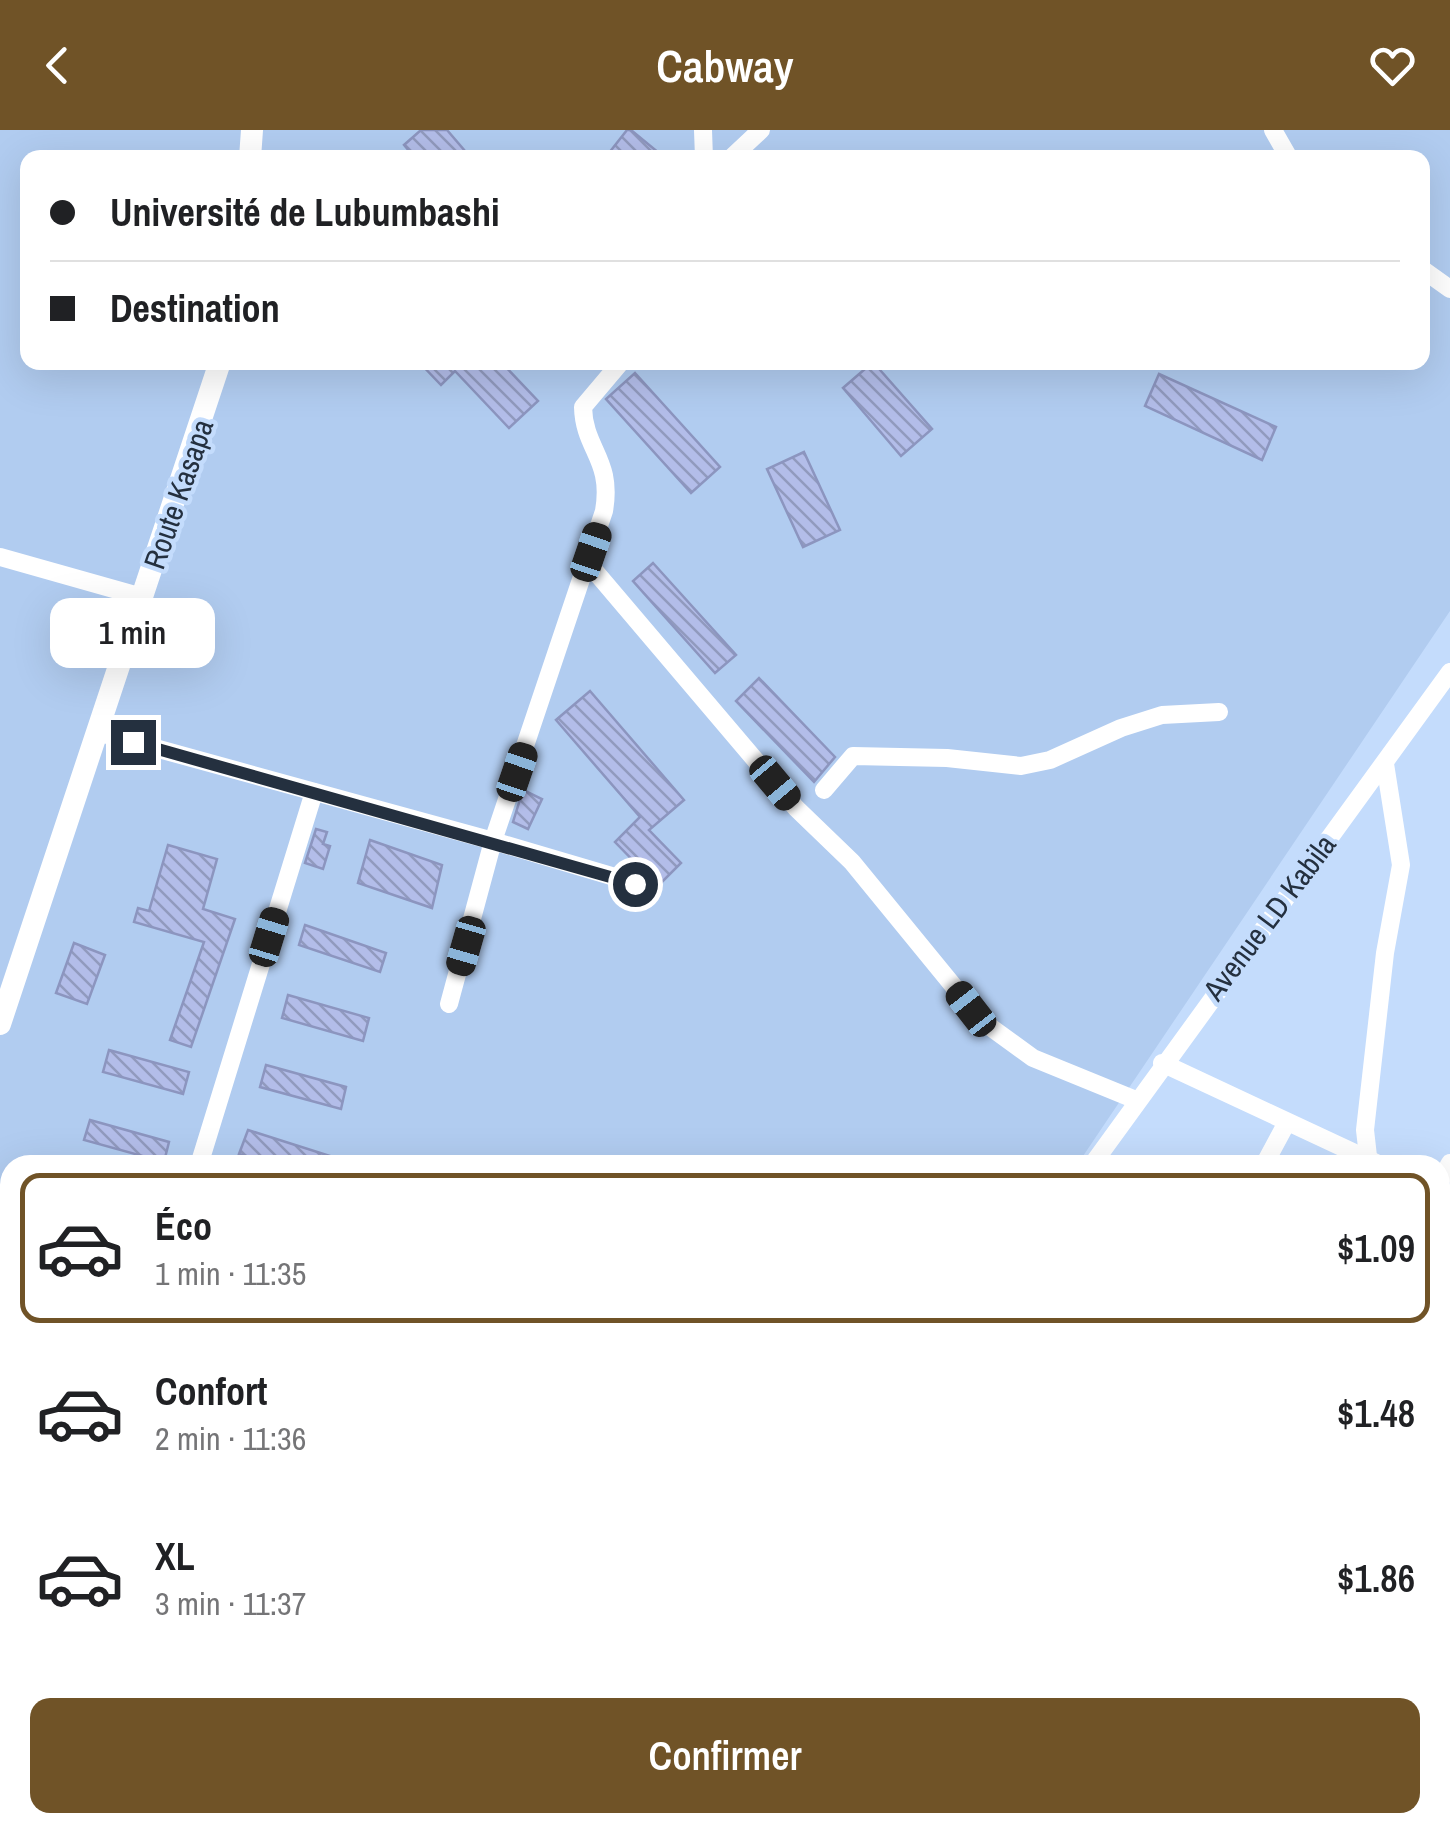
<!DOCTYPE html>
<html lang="fr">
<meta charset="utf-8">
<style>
body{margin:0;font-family:"Archivo Narrow",sans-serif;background:#f6f6f6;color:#202124;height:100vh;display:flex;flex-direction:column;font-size:38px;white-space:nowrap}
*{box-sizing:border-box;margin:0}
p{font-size:32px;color:#757577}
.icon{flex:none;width:55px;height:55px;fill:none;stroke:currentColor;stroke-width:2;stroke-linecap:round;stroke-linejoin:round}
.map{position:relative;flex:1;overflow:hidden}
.drawer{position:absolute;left:0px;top:1025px;width:1450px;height:678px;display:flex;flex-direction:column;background:#fff;border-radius:30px 30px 0 0;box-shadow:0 10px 40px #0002}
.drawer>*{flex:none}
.banner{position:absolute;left:20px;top:20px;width:1410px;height:220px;border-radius:20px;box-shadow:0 10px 40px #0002;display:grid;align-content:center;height:220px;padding:0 30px;background:#fff}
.end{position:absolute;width:45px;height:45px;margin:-22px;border:12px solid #24303f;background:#fff;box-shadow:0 0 0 5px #fff}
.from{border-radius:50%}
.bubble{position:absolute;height:70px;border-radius:20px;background:#fff;box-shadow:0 10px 40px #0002;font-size:32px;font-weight:600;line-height:70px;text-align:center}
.car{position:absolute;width:30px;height:60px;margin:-30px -15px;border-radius:12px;box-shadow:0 0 8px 2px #0007;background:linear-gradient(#222 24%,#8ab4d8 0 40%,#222 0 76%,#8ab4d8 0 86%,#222 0)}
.banner b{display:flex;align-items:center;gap:35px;height:95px;font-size:38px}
.banner b+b{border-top:2px solid #e0e0e0}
.banner i{width:25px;height:25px;background:#202124}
ul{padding:18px 0 0;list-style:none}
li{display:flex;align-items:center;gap:30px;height:150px;margin:0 20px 15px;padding:0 10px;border:5px solid transparent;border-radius:20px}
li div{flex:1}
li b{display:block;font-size:38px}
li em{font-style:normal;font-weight:600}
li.selected{border-color:#705327}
li>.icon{width:90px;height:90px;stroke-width:1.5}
.cta{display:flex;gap:20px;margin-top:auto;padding:20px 30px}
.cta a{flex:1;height:115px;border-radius:20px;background:#705327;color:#fff;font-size:40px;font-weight:600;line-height:115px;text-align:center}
header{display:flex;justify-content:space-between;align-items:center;height:130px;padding:0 30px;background:#705327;color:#fff;font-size:45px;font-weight:600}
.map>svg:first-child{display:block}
</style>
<header><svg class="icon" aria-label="back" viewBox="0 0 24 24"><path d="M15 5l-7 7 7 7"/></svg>Cabway<svg class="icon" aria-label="heart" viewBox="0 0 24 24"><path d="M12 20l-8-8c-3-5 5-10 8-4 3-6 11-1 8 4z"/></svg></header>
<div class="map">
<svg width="1450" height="1701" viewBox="0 0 1450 1701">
<defs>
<pattern id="building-back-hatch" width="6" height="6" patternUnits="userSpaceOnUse" patternTransform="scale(2.5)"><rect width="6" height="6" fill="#b3bde9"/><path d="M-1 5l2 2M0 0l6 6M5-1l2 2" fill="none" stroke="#919abe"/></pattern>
</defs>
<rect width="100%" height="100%" fill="#c4dcfc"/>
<!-- built -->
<path fill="#b1ccf0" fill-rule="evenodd" d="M 0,0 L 1450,0 L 1450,481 L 1077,1035 L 10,1035 L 10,1692 L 1004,1692 L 1014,1701 L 0,1701 ZM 28,28 L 1422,28 L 1422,232 L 28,232 Z"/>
<!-- building -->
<g fill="url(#building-back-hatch)" stroke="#8c95bf" stroke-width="2.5">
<path d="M 421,0 L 447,0 L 471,28 L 415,28 L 404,15 Z"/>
<path d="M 627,0 L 631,0 L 665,28 L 605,28 Z"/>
<path d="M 419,232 L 501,232 L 538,271 L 509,298 L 455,241 L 441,255 Z"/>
<path d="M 873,232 L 932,299 L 901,326 L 843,258 Z"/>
<path d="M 635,243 L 720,337 L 691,363 L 606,269 Z"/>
<path d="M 1159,244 L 1276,297 L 1262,330 L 1145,276 Z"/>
<path d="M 804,322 L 840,400 L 803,417 L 767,339 Z"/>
<path d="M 653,433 L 736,525 L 715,543 L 633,451 Z"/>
<path d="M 759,548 L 835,627 L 814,652 L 736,571 Z"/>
<path d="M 590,561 L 684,670 L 649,700 L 681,733 L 658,756 L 615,712 L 640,687 L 556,590 Z"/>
<path d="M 523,660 L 542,669 L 528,699 L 513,692 Z"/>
<path d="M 316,699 L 327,702 L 323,714 L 330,716 L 323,739 L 305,733 Z"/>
<path d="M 370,710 L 442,735 L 432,778 L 358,753 Z"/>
<path d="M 168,715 L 217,729 L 203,779 L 235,789 L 191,917 L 170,910 L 204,812 L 134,792 L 138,778 L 149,781 Z"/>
<path d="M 305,795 L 386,823 L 380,842 L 299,815 Z"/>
<path d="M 74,813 L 105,825 L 87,874 L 56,863 Z"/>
<path d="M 288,865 L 369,888 L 363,911 L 282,888 Z"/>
<path d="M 109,920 L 189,942 L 183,964 L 103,942 Z"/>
<path d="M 266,935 L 346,957 L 341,979 L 260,957 Z"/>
<path d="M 90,990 L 169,1012 L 164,1032 L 84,1010 Z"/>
<path d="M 248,1000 L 349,1032 L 348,1035 L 279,1035 L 239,1024 Z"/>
</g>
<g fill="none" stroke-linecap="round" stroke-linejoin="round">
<!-- path -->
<g stroke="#6d7f96" stroke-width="2.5" stroke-dasharray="5 8" stroke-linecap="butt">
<path d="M 0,1434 L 10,1439"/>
<path d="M 1006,1701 L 1009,1692"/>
</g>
<!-- minor -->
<g stroke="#fff" stroke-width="18">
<path d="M 703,0 L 704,28"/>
<path d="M 1273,0 L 1289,28"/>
<path d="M 731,28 L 761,0"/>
<path d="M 1422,139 L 1450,159"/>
<path d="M 0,427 L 142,467"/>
<path d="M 588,433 L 796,678 L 852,732 L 982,891 L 1033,928 L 1136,970"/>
<path d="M 97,602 L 493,711 L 604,381 C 613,329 584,320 583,277 L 621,232"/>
<path d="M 824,660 L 853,626 L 947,628 L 1021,636 L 1050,630 L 1121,598 L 1162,585 L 1219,582"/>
<path d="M 449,874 L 493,711 L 635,753"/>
<path d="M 1162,933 L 1376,1033"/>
<path d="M 199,1035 L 314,662"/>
<path d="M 1092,1035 L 1450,542"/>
<path d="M 1264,1035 L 1286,994"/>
<path d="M 1369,1035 L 1365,1000 L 1385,823 L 1401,735 L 1385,634"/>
<path d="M 1440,1051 L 1450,1033"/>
<path d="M 0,1161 L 10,1163"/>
<path d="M 1440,1261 L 1450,1264"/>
<path d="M 1440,1508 L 1450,1509"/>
<path d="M 1440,1584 L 1450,1564"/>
<path d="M 0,1612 L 10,1619"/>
<path d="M 104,1692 L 115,1701"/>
<path d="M 1027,1692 L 1033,1701"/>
<path d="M 1375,1692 L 1394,1701"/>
<path d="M 373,1701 L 374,1692"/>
<path d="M 796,1701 L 803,1692"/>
</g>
<!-- major -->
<g stroke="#fff" stroke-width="22">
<path d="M 250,28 L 252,0"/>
<path d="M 0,894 L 220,232"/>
</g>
</g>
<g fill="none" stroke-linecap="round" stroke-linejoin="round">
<!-- route -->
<path stroke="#24303f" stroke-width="12" d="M 133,612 L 635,754"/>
</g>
<g text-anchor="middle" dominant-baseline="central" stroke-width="9" stroke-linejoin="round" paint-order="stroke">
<!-- street labels -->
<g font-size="30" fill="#24303f" stroke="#c4dcfc">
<text transform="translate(178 364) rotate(-71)">Route Kasapa</text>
<text transform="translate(1269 787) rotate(-53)">Avenue LD Kabila</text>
</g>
</g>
</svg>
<i class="end from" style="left:635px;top:754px"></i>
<i class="end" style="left:133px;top:612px"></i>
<div class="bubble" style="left:50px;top:468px;width:165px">1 min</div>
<i class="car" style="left:591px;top:422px;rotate:19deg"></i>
<i class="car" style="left:517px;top:642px;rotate:19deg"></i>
<i class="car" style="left:775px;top:653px;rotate:140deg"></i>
<i class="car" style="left:269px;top:807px;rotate:17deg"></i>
<i class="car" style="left:466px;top:816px;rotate:196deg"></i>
<i class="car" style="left:971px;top:879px;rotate:322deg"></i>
<div class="banner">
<b><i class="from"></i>Université de Lubumbashi</b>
<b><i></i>Destination</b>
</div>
<section class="drawer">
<ul>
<li class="selected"><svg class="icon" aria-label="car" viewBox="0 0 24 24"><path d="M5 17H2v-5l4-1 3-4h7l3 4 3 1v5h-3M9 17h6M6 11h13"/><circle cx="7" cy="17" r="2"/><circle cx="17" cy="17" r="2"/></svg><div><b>Éco</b><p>1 min · 11:35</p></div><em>$1.09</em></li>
<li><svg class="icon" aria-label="car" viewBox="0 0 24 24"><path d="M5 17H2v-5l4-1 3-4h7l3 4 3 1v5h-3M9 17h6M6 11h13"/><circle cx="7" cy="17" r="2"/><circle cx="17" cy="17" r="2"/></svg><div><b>Confort</b><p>2 min · 11:36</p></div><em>$1.48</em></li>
<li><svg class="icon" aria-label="car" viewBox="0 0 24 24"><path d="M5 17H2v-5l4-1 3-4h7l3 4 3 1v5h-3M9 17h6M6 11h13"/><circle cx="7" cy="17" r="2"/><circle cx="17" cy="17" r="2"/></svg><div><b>XL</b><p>3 min · 11:37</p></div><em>$1.86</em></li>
</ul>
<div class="cta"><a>Confirmer</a></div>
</section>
</div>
